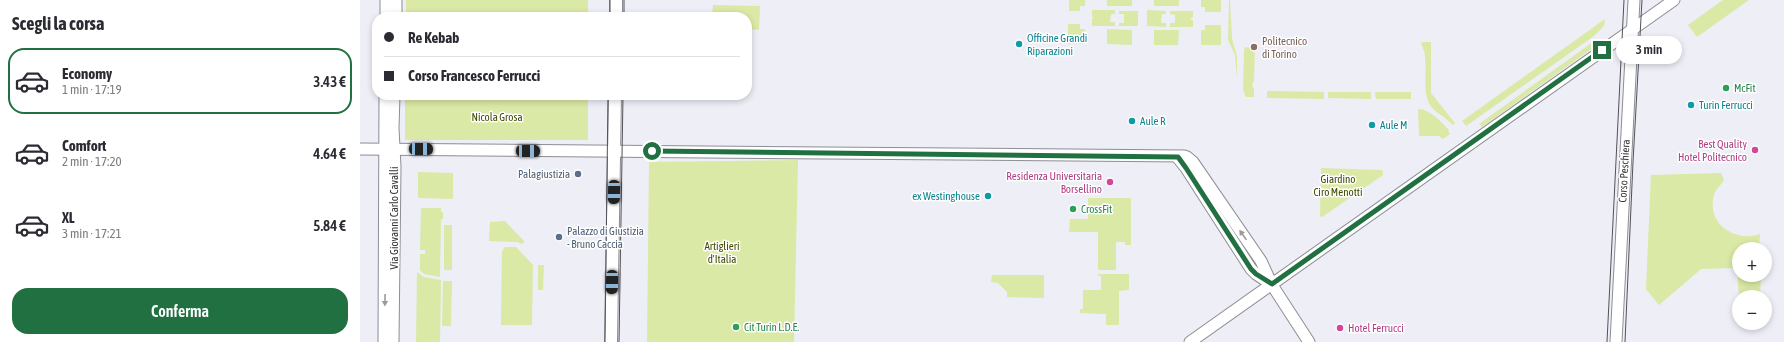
<!DOCTYPE html>
<html lang="it">
<meta charset="utf-8">
<style>
body{margin:0;font-family:"Asap Condensed",sans-serif;background:#f2f2f3;color:#2b2b33;height:100vh;display:flex;flex-direction:column;font-size:15px;white-space:nowrap}
*{box-sizing:border-box;margin:0}
p{font-size:13px;color:#7c7c81}
.icon{flex:none;width:22px;height:22px;fill:none;stroke:currentColor;stroke-width:2;stroke-linecap:round;stroke-linejoin:round}
.map{position:relative;flex:1;overflow:hidden}
.details{display:flex;flex-direction:column;background:#fff;width:360px}
.details>*{flex:none}
.hud{position:absolute;left:12px;top:12px;width:380px;height:88px;border-radius:16px;box-shadow:0 2px 6px #0003;display:grid;align-content:center;height:88px;padding:0 12px;background:#fff}
.fabs{position:absolute;left:1372px;top:242px;display:grid;gap:8px}
.fabs a{display:grid;place-items:center;width:40px;height:40px;border-radius:50%;background:#fff;box-shadow:0 2px 6px #0003;font-size:20px}
.end{position:absolute;width:18px;height:18px;margin:-9px;border:5px solid #207041;background:#fff;box-shadow:0 0 0 2px #fff}
.from{border-radius:50%}
.bubble{position:absolute;height:28px;border-radius:14px;background:#fff;box-shadow:0 2px 6px #0003;font-size:13px;font-weight:600;line-height:28px;text-align:center}
.car{position:absolute;width:12px;height:24px;margin:-12px -6px;border-radius:5px;box-shadow:0 0 3px 1px #0007;background:linear-gradient(#222 24%,#8ab4d8 0 40%,#222 0 76%,#8ab4d8 0 86%,#222 0)}
.hud b{display:flex;align-items:center;gap:14px;height:38px;font-size:15px}
.hud b+b{border-top:1px solid #e1e1e2}
.hud i{width:10px;height:10px;background:#2b2b33}
ul{padding:0;list-style:none}
li{display:flex;align-items:center;gap:12px;height:66px;margin:0 8px 6px;padding:0 4px;border:2px solid transparent;border-radius:16px}
li div{flex:1}
li b{display:block;font-size:15px}
li em{font-style:normal;font-weight:600}
li.current{border-color:#207041}
li>.icon{width:36px;height:36px;stroke-width:1.5}
h2{padding:0 12px;font-size:18px;line-height:48px}
.button{display:flex;gap:8px;margin-top:auto;padding:8px 12px}
.button a{flex:1;height:46px;border-radius:16px;background:#207041;color:#fff;font-size:16px;font-weight:600;line-height:46px;text-align:center}
main{display:flex;flex:1;min-height:0}
.map>svg:first-child{display:block}
</style>
<main>
<section class="details">
<h2>Scegli la corsa</h2>
<ul>
<li class="current"><svg class="icon" aria-label="car" viewBox="0 0 24 24"><path d="M5 17H2v-5l4-1 3-4h7l3 4 3 1v5h-3M9 17h6M6 11h13"/><circle cx="7" cy="17" r="2"/><circle cx="17" cy="17" r="2"/></svg><div><b>Economy</b><p>1 min · 17:19</p></div><em>3.43 €</em></li>
<li><svg class="icon" aria-label="car" viewBox="0 0 24 24"><path d="M5 17H2v-5l4-1 3-4h7l3 4 3 1v5h-3M9 17h6M6 11h13"/><circle cx="7" cy="17" r="2"/><circle cx="17" cy="17" r="2"/></svg><div><b>Comfort</b><p>2 min · 17:20</p></div><em>4.64 €</em></li>
<li><svg class="icon" aria-label="car" viewBox="0 0 24 24"><path d="M5 17H2v-5l4-1 3-4h7l3 4 3 1v5h-3M9 17h6M6 11h13"/><circle cx="7" cy="17" r="2"/><circle cx="17" cy="17" r="2"/></svg><div><b>XL</b><p>3 min · 17:21</p></div><em>5.84 €</em></li>
</ul>
<div class="button"><a>Conferma</a></div>
</section>
<div class="map">
<svg width="1424" height="342" viewBox="0 0 1424 342">
<rect width="100%" height="100%" fill="#eeeef7"/>
<!-- green -->
<g fill="#dae9a5">
<rect x="46" y="0" width="182" height="17"/>
<path d="M 709,0 L 725,0 L 725,6 L 720,6 L 720,11 L 709,11 Z"/>
<rect x="747" y="0" width="25" height="6"/>
<rect x="794" y="0" width="25" height="6"/>
<path d="M 841,0 L 861,0 L 861,12 L 845,12 L 845,7 L 841,7 Z"/>
<path d="M 869,0 L 870,0 L 872,38 L 877,57 L 877,79 L 875,55 L 868,40 Z"/>
<path d="M 1363,0 L 1389,0 L 1337,37 L 1328,25 Z"/>
<path d="M 353,5 L 400,6 L 399,30 L 387,29 L 387,17 L 352,17 Z"/>
<path d="M 732,10 L 755,10 L 755,14 L 751,14 L 750,22 L 755,22 L 755,26 L 732,26 L 732,19 L 734,17 L 732,17 Z"/>
<path d="M 787,10 L 806,11 L 806,14 L 802,14 L 801,23 L 806,23 L 806,27 L 787,26 Z"/>
<path d="M 759,11 L 778,11 L 778,26 L 759,26 L 759,23 L 764,23 L 764,14 L 759,14 Z"/>
<path d="M 810,11 L 833,11 L 833,17 L 831,18 L 831,20 L 833,20 L 833,27 L 810,27 L 810,23 L 815,23 L 815,15 L 810,14 Z"/>
<path d="M 1245,19 L 1244,26 L 1234,36 L 1106,126 L 1102,121 Z"/>
<path d="M 708,24 L 720,24 L 720,29 L 725,29 L 725,44 L 708,44 Z"/>
<path d="M 845,25 L 861,25 L 861,45 L 841,45 L 841,30 L 845,30 Z"/>
<path d="M 747,29 L 772,30 L 772,45 L 747,44 Z"/>
<path d="M 794,30 L 819,30 L 818,45 L 794,45 Z"/>
<path d="M 1237,39 L 1240,43 L 1122,127 L 1119,124 Z"/>
<path d="M 1062,42 L 1071,42 L 1071,93 L 1095,123 L 1093,125 C 1086,117 1075,113 1070,105 C 1060,87 1071,59 1061,44 Z"/>
<path d="M 885,47 L 895,48 L 894,80 L 892,86 L 894,89 L 894,97 L 886,97 L 883,90 L 884,51 Z"/>
<path d="M 907,91 L 964,92 L 964,99 L 907,98 Z"/>
<path d="M 968,92 L 1011,92 L 1011,99 L 968,98 Z"/>
<path d="M 1015,92 L 1051,92 L 1051,99 L 1016,99 Z"/>
<rect x="45" y="95" width="183" height="45"/>
<path d="M 1058,109 C 1070,109 1081,122 1089,130 L 1088,131 L 1090,134 L 1083,139 L 1079,136 L 1059,136 Z"/>
<path d="M 438,160 L 434,342 L 287,342 L 289,162 Z"/>
<path d="M 961,168 L 1022,170 L 1023,172 L 1023,175 L 962,217 L 960,216 Z"/>
<path d="M 58,172 L 93,173 L 93,199 L 58,198 Z"/>
<path d="M 1361,173 L 1364,180 C 1361,185 1355,190 1354,195 C 1346,224 1375,243 1400,234 L 1399,249 L 1379,249 L 1379,275 L 1401,275 L 1400,297 L 1379,297 L 1377,268 L 1341,269 L 1299,305 L 1286,289 L 1291,175 Z"/>
<path d="M 728,198 L 771,198 L 771,245 L 765,245 L 765,242 L 756,242 L 756,270 L 738,270 L 738,232 L 709,232 L 710,219 L 728,219 Z"/>
<path d="M 61,208 L 81,208 L 81,212 L 83,212 L 83,219 L 81,219 L 80,277 L 64,274 L 60,270 L 60,254 L 65,254 L 65,250 L 60,250 Z"/>
<path d="M 145,221 L 165,242 L 161,244 L 158,242 L 129,241 L 130,222 Z"/>
<rect x="84" y="225" width="8" height="45"/>
<path d="M 145,247 L 156,247 L 173,265 L 172,325 L 141,325 L 142,251 Z"/>
<path d="M 178,265 L 184,265 L 183,290 L 178,290 Z"/>
<path d="M 57,272 L 64,277 L 81,280 L 80,342 L 56,342 Z"/>
<path d="M 738,274 L 769,274 L 769,290 L 759,291 L 759,325 L 746,325 L 746,314 L 720,313 L 720,309 L 723,309 L 723,290 L 741,290 L 741,276 L 738,276 Z"/>
<path d="M 632,275 L 684,275 L 684,298 L 647,297 L 647,292 L 638,283 L 631,282 Z"/>
<path d="M 83,281 L 92,281 L 91,326 L 82,326 Z"/>
</g>
<g fill="none" stroke-linecap="round" stroke-linejoin="round">
<!-- secondary casing -->
<g stroke="#8d8d95" stroke-width="13">
<g id="secondary">
<path d="M 26,17 L 26,0"/>
<path d="M 36,17 L 36,0"/>
<path d="M 0,149 L 824,156 L 827,157 L 833,162 L 901,261 L 912,285 L 949,342"/>
<path d="M 817,157 L 826,168 L 891,269 L 896,274 L 911,284"/>
<path d="M 24,342 L 25,95"/>
<path d="M 33,342 L 35,167 L 33,128 L 34,95"/>
<path d="M 830,342 L 1314,0"/>
<path d="M 1256,342 L 1274,0"/>
</g>
</g>
<!-- primary casing -->
<g stroke="#8d8d95" stroke-width="14">
<g id="primary">
<path d="M 256,17 L 256,0"/>
<path d="M 251,342 L 255,95"/>
</g>
</g>
<!-- secondary -->
<use href="#secondary" stroke="#fff" stroke-width="11"/>
<!-- primary -->
<use href="#primary" stroke="#fff" stroke-width="12"/>
<!-- tram -->
<g stroke="#515156" stroke-width="1">
<path d="M 250,17 L 250,0"/>
<path d="M 264,17 L 264,0"/>
<path d="M 245,342 L 248,95"/>
<path d="M 259,342 L 263,95"/>
<path d="M 1247,342 L 1264,0"/>
<path d="M 1265,342 L 1273,162 L 1282,0"/>
</g>
</g>
<!-- one-way arrows -->
<defs><path id="oneway-solid" d="M-6-.8H1V-3.2L6.5 0L1 3.2V.8H-6Z"/></defs>
<g fill="#9a9a9c">
<use href="#oneway-solid" transform="translate(883 235) rotate(-125)"/>
<use href="#oneway-solid" transform="translate(25 300) rotate(91)"/>
</g>
<g fill="none" stroke-linecap="round" stroke-linejoin="round">
<!-- route -->
<path stroke="#207041" stroke-width="5" d="M 292,151 L 818,157 L 826,168 L 891,269 L 896,274 L 912,284 L 1242,50"/>
</g>
<!-- markers -->
<g fill="#0f9aa8" stroke="#fff" stroke-width="1.5">
<circle cx="659" cy="44" r="4"/>
<circle cx="1331" cy="105" r="4"/>
<circle cx="772" cy="121" r="4"/>
<circle cx="1012" cy="125" r="4"/>
<circle cx="628" cy="196" r="4"/>
</g>
<circle fill="#8d6e63" stroke="#fff" stroke-width="1.5" cx="894" cy="47" r="4"/>
<g fill="#2e9e5b" stroke="#fff" stroke-width="1.5">
<circle cx="1366" cy="88" r="4"/>
<circle cx="713" cy="209" r="4"/>
<circle cx="376" cy="327" r="4"/>
</g>
<g fill="#d1479c" stroke="#fff" stroke-width="1.5">
<circle cx="1395" cy="150" r="4"/>
<circle cx="750" cy="182" r="4"/>
<circle cx="980" cy="328" r="4"/>
</g>
<g fill="#5c6f8a" stroke="#fff" stroke-width="1.5">
<circle cx="218" cy="174" r="4"/>
<circle cx="199" cy="237" r="4"/>
</g>
<g text-anchor="middle" dominant-baseline="central" stroke-width="3" stroke-linejoin="round" paint-order="stroke">
<!-- culture labels -->
<g font-size="11" fill="#0d838f" stroke="#fff" text-anchor="start">
<text x="667" y="38">Officine Grandi<tspan x="667" dy="13">Riparazioni</tspan></text>
<text x="1339" y="105">Turin Ferrucci</text>
<text x="780" y="121">Aule R</text>
<text x="1020" y="125">Aule M</text>
<text x="620" y="196" text-anchor="end">ex Westinghouse</text>
</g>
<!-- education labels -->
<g font-size="11" fill="#785e54" stroke="#fff" text-anchor="start">
<text x="902" y="41">Politecnico<tspan x="902" dy="13">di Torino</tspan></text>
</g>
<!-- leisure labels -->
<g font-size="11" fill="#27864d" stroke="#fff" text-anchor="start">
<text x="1374" y="88">McFit</text>
<text x="721" y="209">CrossFit</text>
<text x="384" y="327">Cit Turin L.D.E.</text>
</g>
<!-- park labels -->
<g font-size="11" fill="#414b01" stroke="#fff">
<text x="137" y="117">Nicola Grosa</text>
<text x="978" y="179">Giardino<tspan x="978" dy="13">Ciro Menotti</tspan></text>
<text x="362" y="246">Artiglieri<tspan x="362" dy="13">d'Italia</tspan></text>
</g>
<!-- hotel labels -->
<g font-size="11" fill="#b23c85" stroke="#fff" text-anchor="end">
<text x="1387" y="144">Best Quality<tspan x="1387" dy="13">Hotel Politecnico</tspan></text>
<text x="742" y="176">Residenza Universitaria<tspan x="742" dy="13">Borsellino</tspan></text>
<text x="988" y="328" text-anchor="start">Hotel Ferrucci</text>
</g>
<!-- street labels -->
<g font-size="11" fill="#343438" stroke="#fff">
<text transform="translate(1264 171) rotate(-87)">Corso Peschiera</text>
<text transform="translate(34 218) rotate(-90)">Via Giovanni Carlo Cavalli</text>
</g>
<!-- service labels -->
<g font-size="11" fill="#4e5e75" stroke="#fff" text-anchor="end">
<text x="210" y="174">Palagiustizia</text>
<text x="207" y="231" text-anchor="start">Palazzo di Giustizia<tspan x="207" dy="13">- Bruno Caccia</tspan></text>
</g>
</g>
</svg>
<div class="fabs">
<a>+</a>
<a>−</a>
</div>
<i class="end from" style="left:292px;top:151px"></i>
<i class="end" style="left:1242px;top:50px"></i>
<div class="bubble" style="left:1256px;top:36px;width:66px">3 min</div>
<i class="car" style="left:61px;top:149px;rotate:91deg"></i>
<i class="car" style="left:168px;top:151px;rotate:91deg"></i>
<i class="car" style="left:254px;top:192px;rotate:181deg"></i>
<i class="car" style="left:252px;top:282px;rotate:181deg"></i>
<div class="hud">
<b><i class="from"></i>Re Kebab</b>
<b><i></i>Corso Francesco Ferrucci</b>
</div>
</div>
</main>
